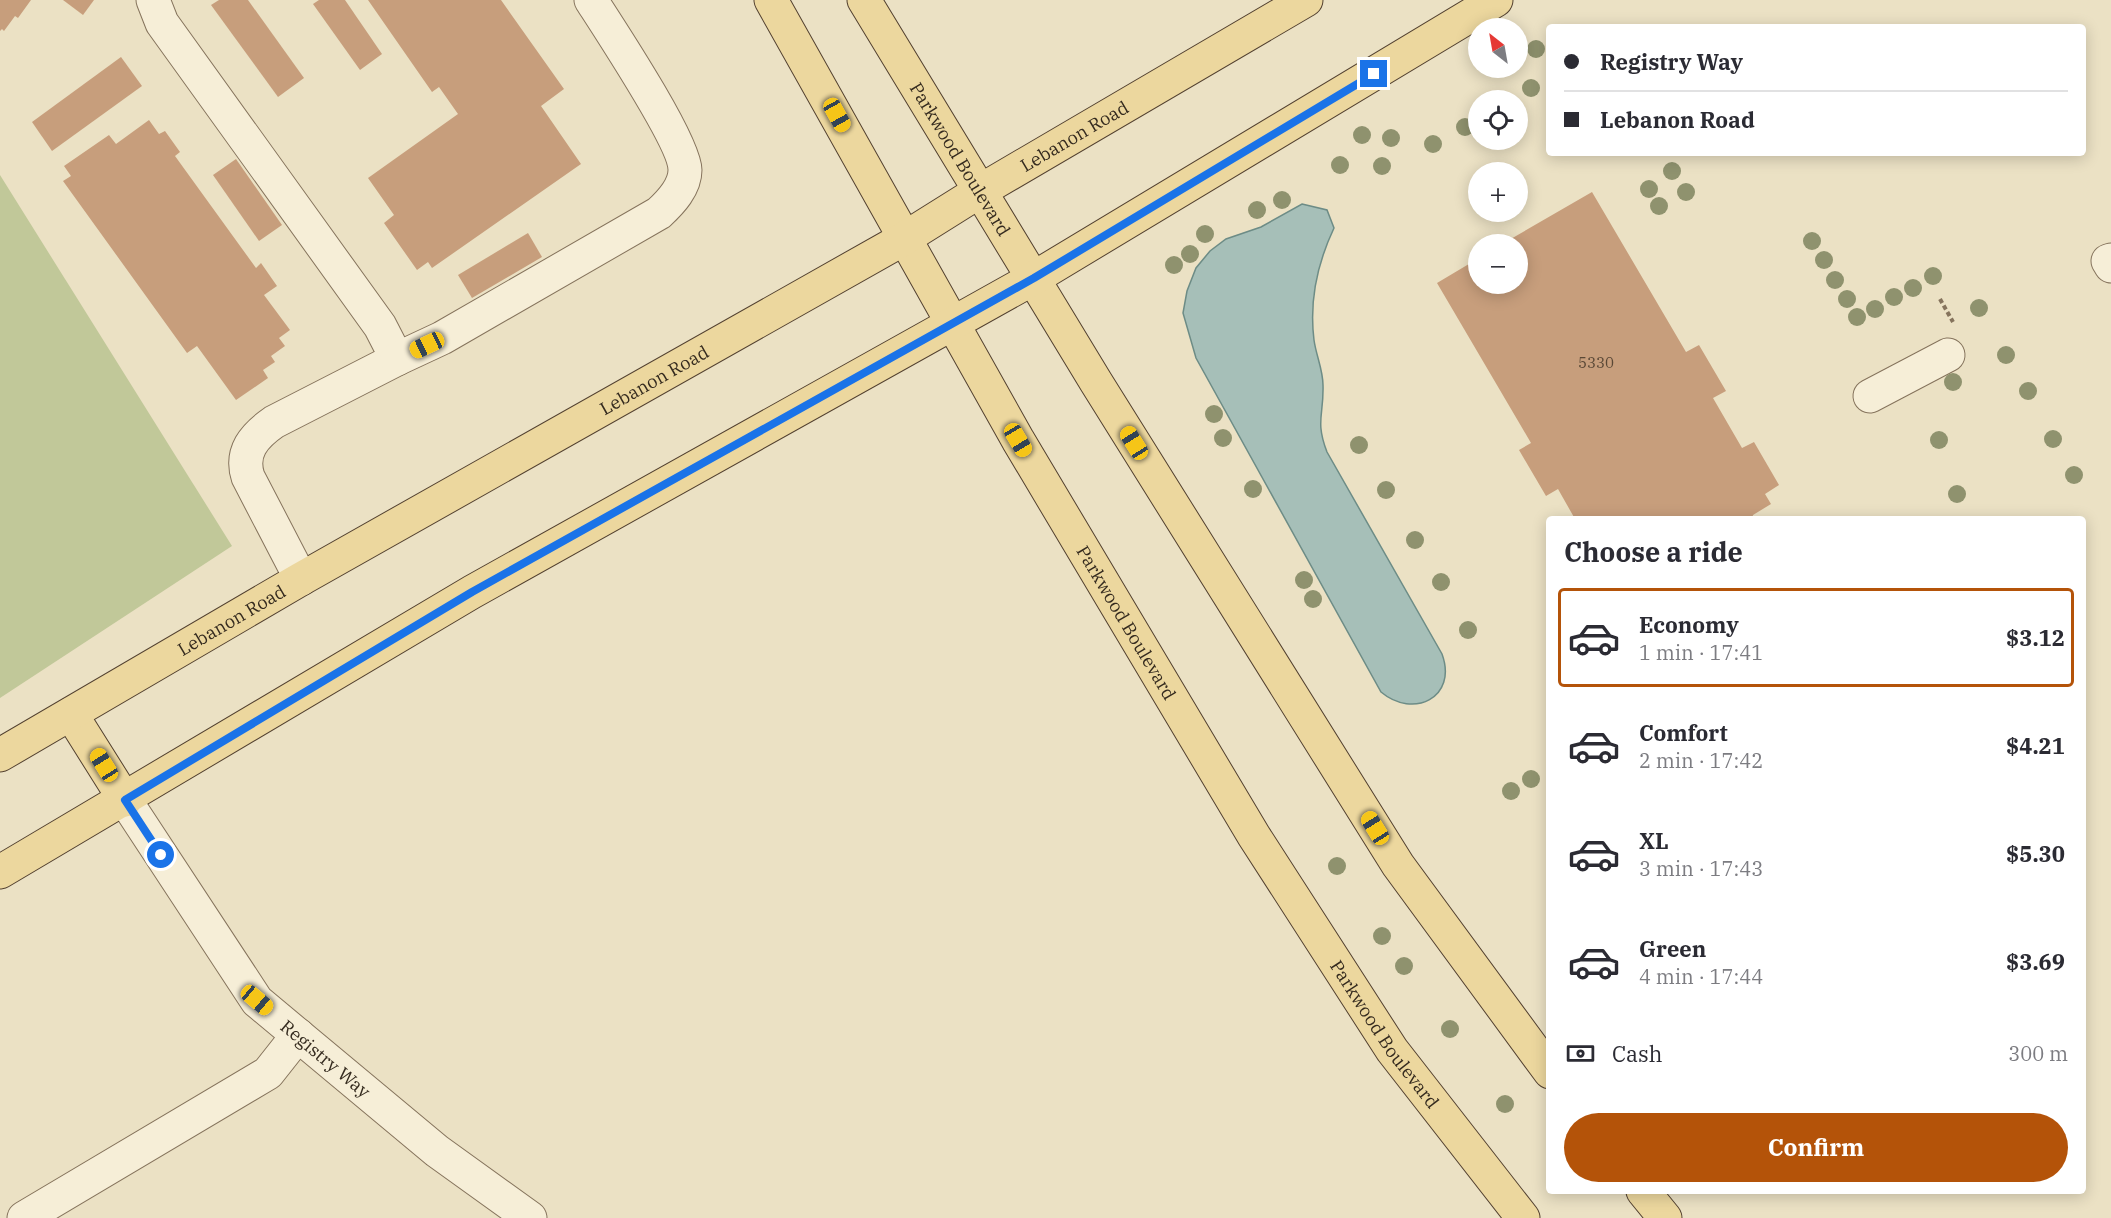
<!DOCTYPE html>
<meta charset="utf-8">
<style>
body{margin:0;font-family:"IBM Plex Serif",serif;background:#f7f7f7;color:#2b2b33;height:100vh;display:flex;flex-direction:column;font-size:22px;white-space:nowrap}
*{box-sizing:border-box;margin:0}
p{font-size:20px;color:#7c7c81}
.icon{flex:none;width:33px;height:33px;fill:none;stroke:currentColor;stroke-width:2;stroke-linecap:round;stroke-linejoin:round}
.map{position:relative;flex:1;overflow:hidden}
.side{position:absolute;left:1546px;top:516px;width:540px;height:678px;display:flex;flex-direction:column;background:#fff;border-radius:6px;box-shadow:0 3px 15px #0003}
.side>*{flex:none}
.hud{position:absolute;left:1546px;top:24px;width:540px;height:132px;border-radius:6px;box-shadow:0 3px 15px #0003;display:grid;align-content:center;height:132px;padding:0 18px;background:#fff}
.needle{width:39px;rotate:329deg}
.fabs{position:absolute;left:1468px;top:18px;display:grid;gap:12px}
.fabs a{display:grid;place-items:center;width:60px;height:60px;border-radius:50%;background:#fff;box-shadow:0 3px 15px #0003;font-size:30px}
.end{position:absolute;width:27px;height:27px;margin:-14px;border:8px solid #1a73e8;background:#fff;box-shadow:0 0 0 3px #fff}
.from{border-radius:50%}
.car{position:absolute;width:18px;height:36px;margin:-18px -9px;border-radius:8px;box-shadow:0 0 4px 2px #0007;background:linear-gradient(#f5c518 24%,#345 0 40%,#f5c518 0 76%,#345 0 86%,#f5c518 0)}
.hud b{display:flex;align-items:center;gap:21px;height:57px;font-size:22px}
.hud b+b{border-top:2px solid #e1e1e2}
.hud i{width:15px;height:15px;background:#2b2b33}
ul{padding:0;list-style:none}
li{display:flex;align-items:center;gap:18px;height:99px;margin:0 12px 9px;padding:0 6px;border:3px solid transparent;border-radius:6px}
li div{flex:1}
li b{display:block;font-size:22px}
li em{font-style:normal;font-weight:800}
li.active{border-color:#b45309}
li>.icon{width:54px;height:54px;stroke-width:1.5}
h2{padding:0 18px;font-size:27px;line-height:72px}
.pay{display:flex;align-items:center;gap:15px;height:66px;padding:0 18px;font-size:22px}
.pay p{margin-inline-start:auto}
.primary-button{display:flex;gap:12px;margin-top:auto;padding:12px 18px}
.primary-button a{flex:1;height:69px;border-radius:36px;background:#b45309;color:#fff;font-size:24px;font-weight:800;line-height:69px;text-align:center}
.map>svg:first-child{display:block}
</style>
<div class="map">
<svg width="2111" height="1218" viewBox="0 0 2111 1218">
<rect width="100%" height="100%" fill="#ebe1c4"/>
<!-- green -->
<path fill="#c1c899" d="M 0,175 L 232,546 L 0,698 Z"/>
<!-- water -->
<path fill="#a6bfb8" stroke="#6d8c86" stroke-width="1.5" d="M 1302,204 L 1327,210 L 1334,228 C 1317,264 1309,300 1314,340 C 1316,355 1323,370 1323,385 C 1324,415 1315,421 1327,452 L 1442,654 C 1458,698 1413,719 1381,692 L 1196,358 L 1183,313 L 1187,291 L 1196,268 L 1210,251 L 1226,239 L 1261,227 Z"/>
<!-- building -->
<g fill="#c79e7c">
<path d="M 0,0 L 31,0 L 18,18 L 15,16 L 4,31 L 2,29 L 0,31 Z"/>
<path d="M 63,0 L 94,0 L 83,15 Z"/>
<path d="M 219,0 L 248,0 L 304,78 L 278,97 L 211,5 Z"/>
<path d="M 319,0 L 345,0 L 382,54 L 360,70 L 313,4 Z"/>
<path d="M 368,0 L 501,0 L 564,89 L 541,106 L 581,164 L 432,268 L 428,262 L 417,270 L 384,223 L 394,215 L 368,178 L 458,114 L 439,87 L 432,92 Z"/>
<path d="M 121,57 L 142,86 L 52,151 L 32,122 Z"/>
<path d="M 149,120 L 159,134 L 165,131 L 180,152 L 175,156 L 256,268 L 261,263 L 277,286 L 264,295 L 290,330 L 279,338 L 285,346 L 271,356 L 275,362 L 263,370 L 268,378 L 236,400 L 197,346 L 187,353 L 63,181 L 71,176 L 64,166 L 109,135 L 116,144 Z"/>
<path d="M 236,159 L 282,225 L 259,241 L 213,175 Z"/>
<path d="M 1592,192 L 1686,352 L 1699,345 L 1726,391 L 1713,398 L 1742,448 L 1754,442 L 1779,485 L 1765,494 L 1771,504 L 1753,515 L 1752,519 L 1575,519 L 1558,489 L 1546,496 L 1519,450 L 1531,443 L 1437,283 L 1479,258 L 1479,284 L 1518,284 L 1518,244 L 1502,244 Z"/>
<path d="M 528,233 L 542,257 L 472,298 L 458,275 Z"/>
</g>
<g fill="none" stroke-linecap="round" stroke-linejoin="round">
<!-- minor casing -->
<g stroke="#85735c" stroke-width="35">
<g id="minor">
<path d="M 153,0 L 162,23 L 380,326 L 397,359 L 274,422 C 254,436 240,452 248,477 L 301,579"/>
<path d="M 2111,260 L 2108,261 L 2111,266"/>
<path d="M 397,359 L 442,338 L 659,213 C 671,202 685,187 685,170 C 685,143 609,28 591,0"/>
<path d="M 1870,396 L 1948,355"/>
<path id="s1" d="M 125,800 L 257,1001 L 437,1151 L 530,1218"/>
<path d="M 24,1218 L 268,1073 L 298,1035"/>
</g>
</g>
<!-- major casing -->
<g stroke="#534130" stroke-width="35">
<g id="major">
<path id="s2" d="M 771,0 L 1018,440 L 1254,836 L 1392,1050 L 1523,1218"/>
<path id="s3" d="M 864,0 L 1096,382 L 1398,865 L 1550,1072"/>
<path d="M 71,714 L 125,800"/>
<path id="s4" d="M 0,755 L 301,579 L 905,238 L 980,191 L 1306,0"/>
<path d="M 0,872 L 472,592 L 1034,278 L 1496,0"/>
<path d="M 1643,1191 L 1665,1218"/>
</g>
</g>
<!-- path -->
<path stroke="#85735c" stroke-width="4" stroke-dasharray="4.5 3" stroke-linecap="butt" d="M 1940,299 L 1953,322"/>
<!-- minor -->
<use href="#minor" stroke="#f6eed7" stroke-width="33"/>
<!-- major -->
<use href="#major" stroke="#ecd79e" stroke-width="33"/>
</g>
<!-- trees -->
<g fill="#8f926e">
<circle cx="1536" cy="49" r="9"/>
<circle cx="1531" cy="88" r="9"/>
<circle cx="1465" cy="127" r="9"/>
<circle cx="1362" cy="135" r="9"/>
<circle cx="1391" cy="138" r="9"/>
<circle cx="1433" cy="144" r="9"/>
<circle cx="1340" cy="165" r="9"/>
<circle cx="1382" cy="166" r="9"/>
<circle cx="1672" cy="171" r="9"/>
<circle cx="1649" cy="189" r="9"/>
<circle cx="1686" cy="192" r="9"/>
<circle cx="1282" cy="200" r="9"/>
<circle cx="1659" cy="206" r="9"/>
<circle cx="1257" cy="210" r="9"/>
<circle cx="1205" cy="234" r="9"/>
<circle cx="1812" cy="241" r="9"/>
<circle cx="1190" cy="254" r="9"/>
<circle cx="1824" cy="260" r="9"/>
<circle cx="1174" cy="265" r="9"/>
<circle cx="1933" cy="276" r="9"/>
<circle cx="1835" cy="280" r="9"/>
<circle cx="1913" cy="288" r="9"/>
<circle cx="1894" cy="297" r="9"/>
<circle cx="1847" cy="299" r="9"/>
<circle cx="1979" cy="308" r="9"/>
<circle cx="1875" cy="309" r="9"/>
<circle cx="1857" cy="317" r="9"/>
<circle cx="2006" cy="355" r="9"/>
<circle cx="1953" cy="382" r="9"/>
<circle cx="2028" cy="391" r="9"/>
<circle cx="1214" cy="414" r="9"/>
<circle cx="1223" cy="438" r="9"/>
<circle cx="2053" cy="439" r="9"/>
<circle cx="1939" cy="440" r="9"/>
<circle cx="1359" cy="445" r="9"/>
<circle cx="2074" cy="475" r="9"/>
<circle cx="1253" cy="489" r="9"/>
<circle cx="1386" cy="490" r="9"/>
<circle cx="1957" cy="494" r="9"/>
<circle cx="1415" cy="540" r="9"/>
<circle cx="1304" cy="580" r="9"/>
<circle cx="1441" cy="582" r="9"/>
<circle cx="1313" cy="599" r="9"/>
<circle cx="1468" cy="630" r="9"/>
<circle cx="1531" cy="779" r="9"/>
<circle cx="1511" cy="791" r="9"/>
<circle cx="1337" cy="866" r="9"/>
<circle cx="1382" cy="936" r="9"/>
<circle cx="1404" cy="966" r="9"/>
<circle cx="1450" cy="1029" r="9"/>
<circle cx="1505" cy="1104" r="9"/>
</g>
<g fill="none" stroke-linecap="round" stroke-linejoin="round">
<!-- route -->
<path stroke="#1a73e8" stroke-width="8" d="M 161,855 L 125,800 L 472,592 L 1034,278 L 1374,74"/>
</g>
<g text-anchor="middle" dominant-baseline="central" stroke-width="6" stroke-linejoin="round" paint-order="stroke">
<!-- number labels -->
<g font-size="15" fill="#5a4836">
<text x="1596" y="362">5330</text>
</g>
<!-- street labels -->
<g font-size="18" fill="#352b1f" stroke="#f3ebd3">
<text stroke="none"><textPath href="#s4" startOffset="1240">Lebanon Road</textPath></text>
<text stroke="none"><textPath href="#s3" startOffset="186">Parkwood Boulevard</textPath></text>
<text stroke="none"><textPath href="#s4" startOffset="754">Lebanon Road</textPath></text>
<text stroke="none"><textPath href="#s4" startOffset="268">Lebanon Road</textPath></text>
<text stroke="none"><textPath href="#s2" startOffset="717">Parkwood Boulevard</textPath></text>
<text stroke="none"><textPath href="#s2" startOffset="1203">Parkwood Boulevard</textPath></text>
<text stroke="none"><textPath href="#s1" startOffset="330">Registry Way</textPath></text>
</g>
</g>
</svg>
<div class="fabs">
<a><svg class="needle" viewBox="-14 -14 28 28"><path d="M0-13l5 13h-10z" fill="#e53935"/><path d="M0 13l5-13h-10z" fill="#7c7c81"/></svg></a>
<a><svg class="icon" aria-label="locate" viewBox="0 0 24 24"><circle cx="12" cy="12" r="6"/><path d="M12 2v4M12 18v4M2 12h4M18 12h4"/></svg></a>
<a>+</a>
<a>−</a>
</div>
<i class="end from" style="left:161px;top:855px"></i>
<i class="end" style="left:1374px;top:74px"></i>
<i class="car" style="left:837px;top:115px;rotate:151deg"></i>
<i class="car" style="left:427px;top:345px;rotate:245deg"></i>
<i class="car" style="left:1018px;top:440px;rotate:149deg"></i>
<i class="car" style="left:1134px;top:443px;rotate:328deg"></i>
<i class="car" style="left:104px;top:765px;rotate:328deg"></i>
<i class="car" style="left:1375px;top:828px;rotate:328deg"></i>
<i class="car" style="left:257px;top:1000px;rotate:130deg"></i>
<div class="hud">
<b><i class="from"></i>Registry Way</b>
<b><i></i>Lebanon Road</b>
</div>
<section class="side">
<h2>Choose a ride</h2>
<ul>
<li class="active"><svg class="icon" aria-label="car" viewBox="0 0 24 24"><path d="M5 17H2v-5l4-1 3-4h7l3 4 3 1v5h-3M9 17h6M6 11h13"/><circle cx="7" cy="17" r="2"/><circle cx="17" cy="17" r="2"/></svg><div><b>Economy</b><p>1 min · 17:41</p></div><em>$3.12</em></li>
<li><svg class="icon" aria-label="car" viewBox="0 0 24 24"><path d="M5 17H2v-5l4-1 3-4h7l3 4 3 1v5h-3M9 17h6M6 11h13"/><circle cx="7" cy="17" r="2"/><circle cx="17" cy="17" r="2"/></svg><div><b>Comfort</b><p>2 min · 17:42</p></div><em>$4.21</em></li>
<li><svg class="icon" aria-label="car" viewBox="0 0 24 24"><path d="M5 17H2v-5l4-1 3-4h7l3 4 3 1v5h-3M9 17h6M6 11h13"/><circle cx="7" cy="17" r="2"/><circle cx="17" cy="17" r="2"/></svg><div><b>XL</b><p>3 min · 17:43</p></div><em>$5.30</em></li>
<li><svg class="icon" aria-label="car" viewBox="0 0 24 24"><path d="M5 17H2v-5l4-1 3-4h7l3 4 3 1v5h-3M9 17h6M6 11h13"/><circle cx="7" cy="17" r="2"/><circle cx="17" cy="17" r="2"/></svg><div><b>Green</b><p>4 min · 17:44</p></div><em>$3.69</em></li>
</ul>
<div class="pay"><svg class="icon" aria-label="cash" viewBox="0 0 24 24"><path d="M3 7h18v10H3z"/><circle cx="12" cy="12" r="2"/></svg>Cash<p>300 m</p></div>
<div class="primary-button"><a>Confirm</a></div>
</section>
</div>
